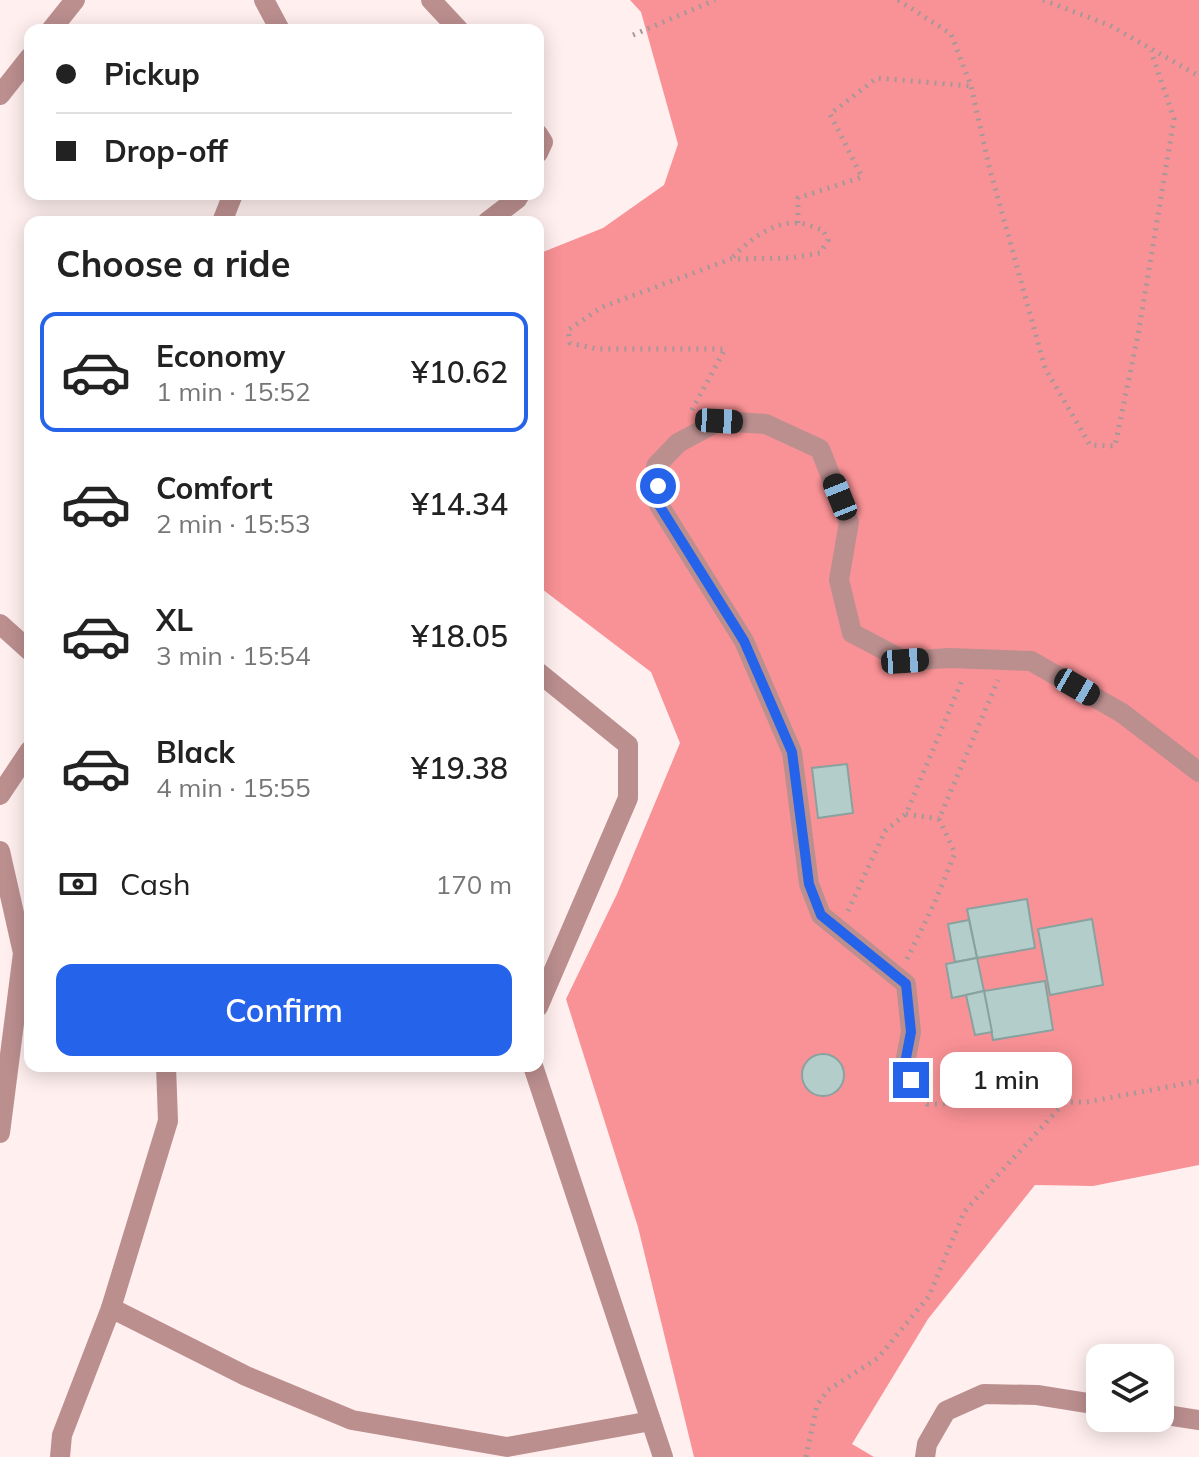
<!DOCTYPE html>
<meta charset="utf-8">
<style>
body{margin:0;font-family:Mulish,sans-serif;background:#f6f6f6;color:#222;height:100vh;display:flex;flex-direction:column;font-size:30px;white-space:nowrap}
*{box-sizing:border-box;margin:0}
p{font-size:26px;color:#767676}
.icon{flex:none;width:44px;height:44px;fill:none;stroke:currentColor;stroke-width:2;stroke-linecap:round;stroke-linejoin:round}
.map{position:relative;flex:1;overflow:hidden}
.details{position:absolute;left:24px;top:216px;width:520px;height:856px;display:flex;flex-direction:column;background:#fff;border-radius:16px;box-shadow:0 4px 20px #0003}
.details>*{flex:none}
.guide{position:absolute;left:24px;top:24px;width:520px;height:176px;border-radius:16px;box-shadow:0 4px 20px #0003;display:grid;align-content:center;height:176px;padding:0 32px;background:#fff}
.fabs{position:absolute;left:1086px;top:1344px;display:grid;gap:16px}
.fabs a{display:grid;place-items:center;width:88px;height:88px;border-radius:16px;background:#fff;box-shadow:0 4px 20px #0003;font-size:40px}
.end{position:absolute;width:36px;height:36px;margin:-18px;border:10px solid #2563eb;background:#fff;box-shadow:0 0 0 4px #fff}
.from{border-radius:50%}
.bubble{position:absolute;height:56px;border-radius:16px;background:#fff;box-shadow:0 4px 20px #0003;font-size:26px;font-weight:600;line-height:56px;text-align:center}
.car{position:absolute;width:24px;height:48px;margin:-24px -12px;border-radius:10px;box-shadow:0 0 6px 2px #0007;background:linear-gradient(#222 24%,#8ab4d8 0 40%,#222 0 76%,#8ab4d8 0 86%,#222 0)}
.guide b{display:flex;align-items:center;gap:28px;height:76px;font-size:30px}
.guide b+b{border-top:2px solid #e0e0e0}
.guide i{width:20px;height:20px;background:#222}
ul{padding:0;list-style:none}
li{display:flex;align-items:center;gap:24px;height:120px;margin:0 16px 12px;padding:0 16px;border:4px solid transparent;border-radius:16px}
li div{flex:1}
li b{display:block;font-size:30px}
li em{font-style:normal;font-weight:600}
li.active{border-color:#2563eb}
li>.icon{width:72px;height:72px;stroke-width:1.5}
h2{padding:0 32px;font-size:36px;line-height:96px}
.pay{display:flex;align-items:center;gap:20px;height:88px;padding:0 32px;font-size:30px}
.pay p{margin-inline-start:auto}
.cta{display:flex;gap:16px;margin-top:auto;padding:16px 32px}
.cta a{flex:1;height:92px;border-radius:16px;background:#2563eb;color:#fff;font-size:32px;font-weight:600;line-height:92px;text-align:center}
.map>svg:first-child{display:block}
</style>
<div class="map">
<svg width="1199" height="1457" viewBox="0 0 1199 1457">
<rect width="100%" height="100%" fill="#ffefef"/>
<!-- forest -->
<path fill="#f99296" d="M 630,0 L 1199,0 L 1199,1165 L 1093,1186 L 1035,1185 L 928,1319 L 852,1444 L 874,1457 L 694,1457 L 638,1227 L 566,999 L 617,894 L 680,743 L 651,672 L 538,586 L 538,254 L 603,228 L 664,185 L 678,144 L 641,12 Z"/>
<!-- building -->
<g fill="#b3cdca" stroke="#89a29f" stroke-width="2">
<path d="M 847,764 L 853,813 L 818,818 L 812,768 Z"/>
<path d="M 1027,899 L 1035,948 L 977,958 L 967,909 Z"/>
<path d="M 1092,919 L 1103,985 L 1050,995 L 1038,929 Z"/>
<path d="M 969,920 L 977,958 L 955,962 L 948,924 Z"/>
<path d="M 977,958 L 984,991 L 952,998 L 946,964 Z"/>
<path d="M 1045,981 L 1053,1030 L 993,1040 L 984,991 Z"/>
<path d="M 984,991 L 992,1032 L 975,1035 L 966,995 Z"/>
<circle cx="823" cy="1075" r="21"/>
</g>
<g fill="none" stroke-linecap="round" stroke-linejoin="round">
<!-- path -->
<g stroke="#a69898" stroke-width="5" stroke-dasharray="2 6" stroke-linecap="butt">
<path d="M 898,0 L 951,34 L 971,86 L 989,166 L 1045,368 L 1090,445 L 1115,446 L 1138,335 L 1174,119 L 1151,51"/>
<path d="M 1043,0 L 1109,25 L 1199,76"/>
<path d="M 633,35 L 715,0"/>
<path d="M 798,223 L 798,198 L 862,177 L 830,114 L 877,78 L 970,86"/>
<path d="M 692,410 L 725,349 L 597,349 L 570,343 L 568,330 L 602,307 L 731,259 L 790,258 L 820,253 L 828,240 L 823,230 C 815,228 805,223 797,223 C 771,222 748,241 731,259"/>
<path d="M 906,814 L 939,819"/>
<path d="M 848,911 L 885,831 L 906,814 L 963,678"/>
<path d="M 907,959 L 934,904 L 955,853 L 939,819 L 998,680"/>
<path d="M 923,1097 L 927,1104 L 1087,1102 L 1199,1081"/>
<path d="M 806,1457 L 817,1405 L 828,1390 L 878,1358 L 929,1296 L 964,1212 L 1064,1103"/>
</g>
<!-- minor -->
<g stroke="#bc8f8f" stroke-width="20">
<path d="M 264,0 L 280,30"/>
<path d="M 431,0 L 459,30"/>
<path d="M 51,30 L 75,0"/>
<path d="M 0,95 L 30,57"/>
<path d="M 538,134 L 543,142 L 538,153"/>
<path d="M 222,222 L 233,194"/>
<path d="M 487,222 L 517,199 L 520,194"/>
<path d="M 0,624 L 30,651"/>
<path d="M 538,672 L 628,745 L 628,798 L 538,1007"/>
<path d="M 0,795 L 30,750"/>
<path d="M 0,851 L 23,953 L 0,1133"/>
<path d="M 533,1066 L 663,1457"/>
<path d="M 911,1080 L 905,1063 L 911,1032 L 906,984 L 821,915 L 809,884 L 792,752 L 744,641 L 659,505 L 656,466 L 678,443 L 719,421 L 766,424 L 820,449 L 849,522 L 839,580 L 852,633 L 905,661 L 949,658 L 1031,661 L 1122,713 L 1199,772"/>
<path d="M 111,1308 L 246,1376 L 352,1420 L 507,1447 L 651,1421"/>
<path d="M 1160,1414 L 1199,1420"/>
<path d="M 60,1457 L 62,1435 L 111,1308 L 168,1121 L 166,1066"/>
<path d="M 925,1457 L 927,1444 L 946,1411 L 984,1394 L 1037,1395 L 1100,1405"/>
</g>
</g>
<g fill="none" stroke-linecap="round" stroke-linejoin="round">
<!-- route -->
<path stroke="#2563eb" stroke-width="10" d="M 658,486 L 659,505 L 744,641 L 792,752 L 809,884 L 821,915 L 906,984 L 911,1032 L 905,1063 L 911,1080"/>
</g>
</svg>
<div class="fabs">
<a><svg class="icon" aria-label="layers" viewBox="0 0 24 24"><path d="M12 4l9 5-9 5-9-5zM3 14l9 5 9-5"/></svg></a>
</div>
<i class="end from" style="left:658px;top:486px"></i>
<i class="end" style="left:911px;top:1080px"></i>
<div class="bubble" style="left:940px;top:1052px;width:132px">1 min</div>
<i class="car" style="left:719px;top:421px;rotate:93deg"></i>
<i class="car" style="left:840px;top:497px;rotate:338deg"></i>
<i class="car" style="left:905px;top:661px;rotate:86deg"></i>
<i class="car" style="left:1077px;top:687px;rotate:120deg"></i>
<div class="guide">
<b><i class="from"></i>Pickup</b>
<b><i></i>Drop-off</b>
</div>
<section class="details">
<h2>Choose a ride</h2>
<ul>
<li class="active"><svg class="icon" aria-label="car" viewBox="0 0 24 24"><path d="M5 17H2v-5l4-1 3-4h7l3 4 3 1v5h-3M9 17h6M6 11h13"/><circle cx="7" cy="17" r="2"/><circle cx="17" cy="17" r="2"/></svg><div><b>Economy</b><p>1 min · 15:52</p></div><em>¥10.62</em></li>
<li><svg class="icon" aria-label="car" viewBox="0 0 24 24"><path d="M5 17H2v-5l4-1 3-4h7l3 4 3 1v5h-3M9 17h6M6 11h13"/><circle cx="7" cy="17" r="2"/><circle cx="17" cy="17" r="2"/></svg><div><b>Comfort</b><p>2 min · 15:53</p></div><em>¥14.34</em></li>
<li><svg class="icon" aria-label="car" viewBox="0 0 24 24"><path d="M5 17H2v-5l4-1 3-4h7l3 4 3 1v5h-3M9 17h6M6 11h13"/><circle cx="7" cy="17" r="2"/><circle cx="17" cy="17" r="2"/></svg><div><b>XL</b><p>3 min · 15:54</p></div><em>¥18.05</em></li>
<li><svg class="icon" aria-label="car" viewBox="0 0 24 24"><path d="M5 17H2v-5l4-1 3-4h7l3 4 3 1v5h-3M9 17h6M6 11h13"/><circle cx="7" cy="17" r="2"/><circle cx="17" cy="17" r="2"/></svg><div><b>Black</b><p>4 min · 15:55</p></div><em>¥19.38</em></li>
</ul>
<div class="pay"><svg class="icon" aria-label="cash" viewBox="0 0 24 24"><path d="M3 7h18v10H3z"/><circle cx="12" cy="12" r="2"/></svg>Cash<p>170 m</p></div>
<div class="cta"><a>Confirm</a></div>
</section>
</div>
